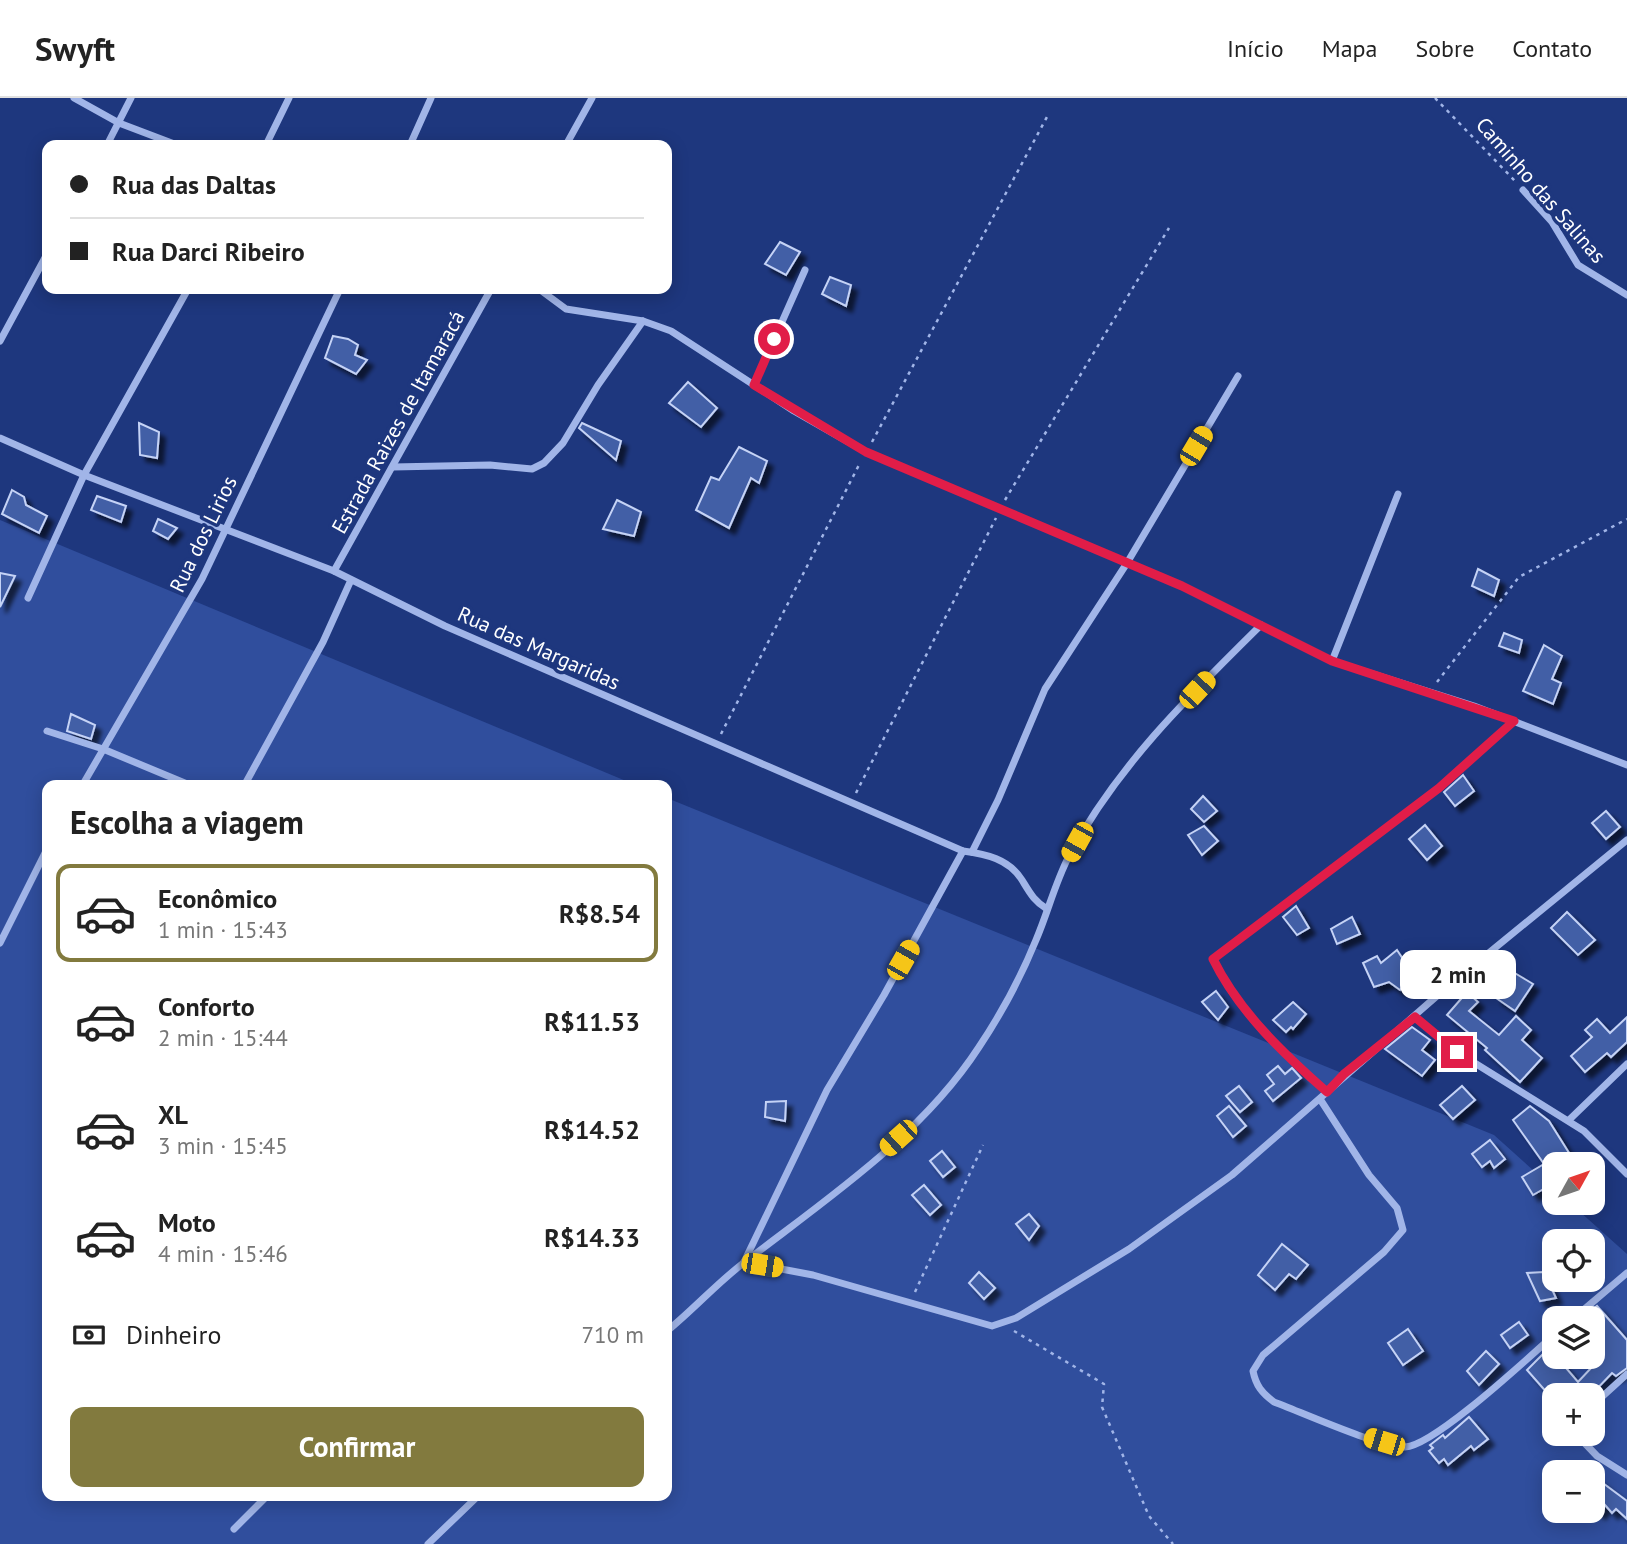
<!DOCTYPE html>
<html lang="pt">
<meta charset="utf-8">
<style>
body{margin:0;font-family:"PT Sans",sans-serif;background:#f2f2f2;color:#222;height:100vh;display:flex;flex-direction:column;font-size:26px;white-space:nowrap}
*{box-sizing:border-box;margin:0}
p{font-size:23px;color:#767676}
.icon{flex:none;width:38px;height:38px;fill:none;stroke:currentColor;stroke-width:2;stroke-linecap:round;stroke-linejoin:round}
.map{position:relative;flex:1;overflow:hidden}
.drawer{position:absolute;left:42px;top:682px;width:630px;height:721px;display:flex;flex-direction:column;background:#fff;border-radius:14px;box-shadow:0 4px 18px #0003}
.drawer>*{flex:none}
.banner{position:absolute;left:42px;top:42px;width:630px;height:154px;border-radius:14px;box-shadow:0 4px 18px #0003;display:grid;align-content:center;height:154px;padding:0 28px;background:#fff}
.needle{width:46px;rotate:50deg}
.controls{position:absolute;left:1542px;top:1054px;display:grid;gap:14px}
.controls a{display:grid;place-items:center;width:63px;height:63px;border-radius:14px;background:#fff;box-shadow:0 4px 18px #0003;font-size:35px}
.end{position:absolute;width:32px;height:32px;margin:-16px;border:9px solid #e11d48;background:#fff;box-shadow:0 0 0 4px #fff}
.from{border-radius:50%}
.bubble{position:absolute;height:49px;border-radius:14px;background:#fff;box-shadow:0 4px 18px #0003;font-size:23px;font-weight:700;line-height:49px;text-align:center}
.car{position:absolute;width:21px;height:42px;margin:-21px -10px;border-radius:9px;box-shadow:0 0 5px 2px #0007;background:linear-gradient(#f5c518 24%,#345 0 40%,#f5c518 0 76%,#345 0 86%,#f5c518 0)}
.banner b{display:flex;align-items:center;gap:24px;height:66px;font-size:26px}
.banner b+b{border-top:2px solid #e0e0e0}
.banner i{width:18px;height:18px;background:#222}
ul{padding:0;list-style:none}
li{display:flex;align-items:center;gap:21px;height:98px;margin:0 14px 10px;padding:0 14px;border:4px solid transparent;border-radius:14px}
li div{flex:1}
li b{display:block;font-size:26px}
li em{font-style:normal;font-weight:700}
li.on{border-color:#827a3e}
li>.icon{width:63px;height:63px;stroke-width:1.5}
h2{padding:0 28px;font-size:32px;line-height:84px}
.pay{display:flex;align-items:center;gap:18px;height:77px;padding:0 28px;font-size:26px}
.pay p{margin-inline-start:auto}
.cta{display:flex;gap:14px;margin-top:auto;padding:14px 28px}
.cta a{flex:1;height:80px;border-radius:14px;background:#827a3e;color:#fff;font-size:28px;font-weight:700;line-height:80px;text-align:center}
header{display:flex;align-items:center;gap:42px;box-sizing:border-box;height:98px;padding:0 35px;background:#fff;border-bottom:2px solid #e0e0e0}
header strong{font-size:33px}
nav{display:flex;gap:38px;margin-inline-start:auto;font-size:24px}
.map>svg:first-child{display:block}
</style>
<header>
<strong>Swyft</strong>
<nav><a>Início</a><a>Mapa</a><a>Sobre</a><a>Contato</a></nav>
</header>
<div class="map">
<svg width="1627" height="1446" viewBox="0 0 1627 1446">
<defs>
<filter id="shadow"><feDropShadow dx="6" dy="6" stdDeviation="2" flood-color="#0009"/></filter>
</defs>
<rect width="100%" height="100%" fill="#1e377e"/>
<!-- green -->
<path fill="#304e9d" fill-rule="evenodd" d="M 0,422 L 638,688 L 47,688 L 47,1398 L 667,1398 L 667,700 L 1494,1037 L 1554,1091 L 1554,1104 L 1569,1104 L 1627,1156 L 1627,1446 L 0,1446 ZM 1554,1143 L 1592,1143 L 1592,1181 L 1554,1181 ZM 1554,1220 L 1592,1220 L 1592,1258 L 1554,1258 ZM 1554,1297 L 1592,1297 L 1592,1335 L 1554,1335 ZM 1554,1374 L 1592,1374 L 1592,1412 L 1554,1412 Z"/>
<!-- building -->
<g fill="#425ea6" stroke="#c5d3f6" stroke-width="2" filter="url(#shadow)">
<path d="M 780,144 L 800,154 L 786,177 L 765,166 Z"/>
<path d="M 830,179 L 851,187 L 846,208 L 822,196 Z"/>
<path d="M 333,238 L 348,241 L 358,247 L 355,257 L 367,262 L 356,276 L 325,260 Z"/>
<path d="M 688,284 L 717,310 L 701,329 L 669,305 Z"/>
<path d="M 139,325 L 159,334 L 157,360 L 140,357 Z"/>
<path d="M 582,325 L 621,343 L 616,362 L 579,330 Z"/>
<path d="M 739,349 L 767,363 L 759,385 L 751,380 L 729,430 L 696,412 L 711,379 L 719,382 Z"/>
<path d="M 12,392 L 24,399 L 26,407 L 47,418 L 39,435 L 2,416 Z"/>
<path d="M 97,398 L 126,408 L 121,424 L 91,412 Z"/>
<path d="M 617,402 L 641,414 L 634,438 L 603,431 Z"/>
<path d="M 158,421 L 177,430 L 168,441 L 153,433 Z"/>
<path d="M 1478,471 L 1499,482 L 1494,498 L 1472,488 Z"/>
<path d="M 0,475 L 15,478 L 0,509 Z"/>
<path d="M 1504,535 L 1522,542 L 1519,555 L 1499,548 Z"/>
<path d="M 1544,547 L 1562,558 L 1552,581 L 1561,585 L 1553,606 L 1523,593 Z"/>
<path d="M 71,616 L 95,627 L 91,641 L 67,633 Z"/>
<path d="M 1463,677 L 1474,693 L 1455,708 L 1444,694 Z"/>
<path d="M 1203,698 L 1217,713 L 1204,724 L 1191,711 Z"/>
<path d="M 1606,713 L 1620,729 L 1606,741 L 1592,725 Z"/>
<path d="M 1425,727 L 1442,748 L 1427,762 L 1409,741 Z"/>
<path d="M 1204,728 L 1218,743 L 1202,757 L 1188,737 Z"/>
<path d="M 1296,808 L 1309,830 L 1297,837 L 1283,819 Z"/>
<path d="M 1567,814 L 1595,842 L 1578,857 L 1551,830 Z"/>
<path d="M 1352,819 L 1360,836 L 1337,846 L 1331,831 Z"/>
<path d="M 1397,852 L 1405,864 L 1412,862 L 1417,870 L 1429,863 L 1446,877 L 1430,891 L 1426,880 L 1408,891 L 1404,888 L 1400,892 L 1389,884 L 1374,889 L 1363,865 L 1377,858 L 1381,865 Z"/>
<path d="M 1513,874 L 1533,886 L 1515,913 L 1496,900 L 1502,886 Z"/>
<path d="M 1216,893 L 1228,909 L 1218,922 L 1202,904 Z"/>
<path d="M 1467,894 L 1478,904 L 1469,913 L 1499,937 L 1516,918 L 1531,932 L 1522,942 L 1542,960 L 1520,984 L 1485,952 L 1487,950 L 1447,917 Z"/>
<path d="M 1293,904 L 1306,916 L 1293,931 L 1291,929 L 1286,934 L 1273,922 Z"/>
<path d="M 1627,919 L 1627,944 L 1611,959 L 1607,955 L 1585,974 L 1571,958 L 1592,939 L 1585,932 L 1597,921 L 1610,935 Z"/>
<path d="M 1412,929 L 1430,942 L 1422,952 L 1435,962 L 1422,978 L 1385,951 Z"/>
<path d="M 1278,968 L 1285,976 L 1292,970 L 1301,980 L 1273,1003 L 1265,993 L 1274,986 L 1267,977 Z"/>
<path d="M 1239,988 L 1252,1004 L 1240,1014 L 1226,998 Z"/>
<path d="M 1462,988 L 1475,1002 L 1453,1021 L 1440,1007 Z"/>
<path d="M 786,1003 L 785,1023 L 765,1019 L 766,1004 Z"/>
<path d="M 1229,1008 L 1246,1028 L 1233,1039 L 1217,1018 Z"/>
<path d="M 1530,1008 L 1549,1023 L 1576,1066 L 1554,1066 L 1554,1085 L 1533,1097 L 1522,1079 L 1544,1066 L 1513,1022 Z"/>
<path d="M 1490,1042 L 1505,1061 L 1494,1070 L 1490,1063 L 1482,1069 L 1472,1056 Z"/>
<path d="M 942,1053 L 955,1069 L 943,1079 L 930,1063 Z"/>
<path d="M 924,1087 L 941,1107 L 930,1117 L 912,1097 Z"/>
<path d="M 1029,1116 L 1039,1128 L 1029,1142 L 1016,1126 Z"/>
<path d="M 1282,1146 L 1308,1167 L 1296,1181 L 1289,1176 L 1275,1192 L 1258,1177 Z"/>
<path d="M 979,1174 L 995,1190 L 984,1201 L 969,1185 Z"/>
<path d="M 1544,1174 L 1556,1200 L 1540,1203 L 1527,1175 Z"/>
<path d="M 1597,1208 L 1627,1242 L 1627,1270 L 1616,1278 L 1612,1275 L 1591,1297 L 1549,1297 L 1527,1272 L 1549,1250 L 1578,1284 L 1592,1269 L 1592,1212 Z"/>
<path d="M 1519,1224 L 1528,1237 L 1510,1250 L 1501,1237 Z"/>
<path d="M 1408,1231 L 1423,1253 L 1403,1267 L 1388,1245 Z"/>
<path d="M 1486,1253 L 1499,1266 L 1479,1287 L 1467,1273 Z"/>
<path d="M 1469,1319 L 1488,1341 L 1474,1352 L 1471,1348 L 1448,1367 L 1444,1361 L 1439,1365 L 1429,1353 L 1433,1350 L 1430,1347 L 1443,1337 L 1445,1340 Z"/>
<path d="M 1592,1377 L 1627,1403 L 1627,1421 L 1616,1411 L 1612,1415 L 1605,1407 L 1600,1415 L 1592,1410 Z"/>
</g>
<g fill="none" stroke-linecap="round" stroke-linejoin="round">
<!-- path -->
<g stroke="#a1b5e8" stroke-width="2.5" stroke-dasharray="3.5 5" stroke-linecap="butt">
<path d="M 1435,0 L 1516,84"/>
<path d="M 872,344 L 1048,17"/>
<path d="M 1005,402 L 1169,130"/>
<path d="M 1437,584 L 1519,479 L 1627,421"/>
<path d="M 721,636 L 860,365"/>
<path d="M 856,695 L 996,420"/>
<path d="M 915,1194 L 983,1047"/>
<path d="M 1014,1233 L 1104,1286 L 1102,1309 L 1149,1418 L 1173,1446"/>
</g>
<!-- minor -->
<g stroke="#a1b5e8" stroke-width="7">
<path d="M 74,0 L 119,25 L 177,47"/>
<path d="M 107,47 L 131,0"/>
<path d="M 266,47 L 289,0"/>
<path d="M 410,47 L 431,0"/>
<path d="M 566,47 L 592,0"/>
<path d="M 1523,92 L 1552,124 L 1578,167 L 1627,197"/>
<path d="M 539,191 L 566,211 L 643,223 L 671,233 L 794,313 L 866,354 L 1182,488 L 1332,563 L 1474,608 L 1627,667"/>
<path d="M 0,243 L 47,156"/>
<path d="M 754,287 L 805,172"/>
<path d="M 0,340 L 84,377 L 334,473 L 445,528 L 963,753 C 986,756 1009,761 1022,782 C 1030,795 1034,803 1047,811"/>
<path d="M 393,369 L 490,367 L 532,371 L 544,365 L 563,345 L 598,287 L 643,223"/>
<path d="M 334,473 L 491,191"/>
<path d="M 28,500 L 84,377 L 188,191"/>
<path d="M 1332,563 L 1398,396"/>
<path d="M 47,633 L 103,651 L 192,688"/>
<path d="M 82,688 L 202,481 L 340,191"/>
<path d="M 244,688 L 323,544 L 351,482"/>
<path d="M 972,754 L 998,702 L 1045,591 L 1127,465 L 1238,278"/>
<path d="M 0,845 L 47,751"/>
<path d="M 1415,919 L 1457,954 L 1584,1033 L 1627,1076"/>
<path d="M 1327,994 C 1284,956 1238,914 1213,861 L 1439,690 L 1514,623"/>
<path d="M 1320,1001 L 1369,1077 L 1397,1110 L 1403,1132 L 1384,1154 L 1263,1257 L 1253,1273 C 1256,1288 1262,1295 1274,1304 C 1301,1314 1381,1350 1405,1349 C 1434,1348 1528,1260 1554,1237"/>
<path d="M 1569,1022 L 1627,966"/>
<path d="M 744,1164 L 813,1177 L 992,1228 L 1016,1220 L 1129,1151 L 1232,1077 L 1446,890 L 1627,742"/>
<path d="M 744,1164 L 827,992 L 884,897 L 963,753"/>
<path d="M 1574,1220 L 1627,1175"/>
<path d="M 667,1233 C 694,1211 718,1184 746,1163 C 828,1100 922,1037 979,949 C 1001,916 1021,879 1036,842 C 1048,814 1055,785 1069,758 C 1117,668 1189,598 1261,527"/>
<path d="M 1592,1308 L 1627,1276"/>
<path d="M 1575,1335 L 1597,1358 L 1627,1377"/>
<path d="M 234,1431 L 267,1398"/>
<path d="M 428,1446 L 478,1398"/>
</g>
</g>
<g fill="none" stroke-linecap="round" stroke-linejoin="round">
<!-- route -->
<path stroke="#e11d48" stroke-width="9" d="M 774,241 L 754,287 L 866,354 L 1182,488 L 1332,563 L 1514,623 L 1439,690 L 1213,861 C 1239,914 1284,956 1327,994 L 1344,976 L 1415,919 L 1457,954"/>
</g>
<g text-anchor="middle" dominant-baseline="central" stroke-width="7" stroke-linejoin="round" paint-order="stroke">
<!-- street labels -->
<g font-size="21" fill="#fff" stroke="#1e377e">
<text transform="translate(1541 92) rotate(49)">Caminho das Salinas</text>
<text transform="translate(398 324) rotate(-61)">Estrada Raizes de Itamaracá</text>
<text transform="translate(203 436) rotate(-64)">Rua dos Lirios</text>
<text transform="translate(539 550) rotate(24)">Rua das Margaridas</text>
</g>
</g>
</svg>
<div class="controls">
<a><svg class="needle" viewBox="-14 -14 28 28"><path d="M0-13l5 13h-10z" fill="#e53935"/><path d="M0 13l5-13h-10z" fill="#767676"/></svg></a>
<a><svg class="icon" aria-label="locate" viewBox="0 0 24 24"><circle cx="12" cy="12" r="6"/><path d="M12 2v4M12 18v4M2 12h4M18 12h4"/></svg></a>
<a><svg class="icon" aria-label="layers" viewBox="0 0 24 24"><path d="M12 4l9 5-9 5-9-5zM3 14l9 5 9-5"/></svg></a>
<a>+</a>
<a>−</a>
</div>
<i class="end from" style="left:774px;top:241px"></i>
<i class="end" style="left:1457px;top:954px"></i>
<div class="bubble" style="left:1400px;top:852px;width:116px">2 min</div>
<i class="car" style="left:1196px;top:348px;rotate:31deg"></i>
<i class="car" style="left:1197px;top:592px;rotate:43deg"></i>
<i class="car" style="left:1077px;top:744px;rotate:209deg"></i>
<i class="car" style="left:903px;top:862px;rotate:30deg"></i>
<i class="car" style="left:898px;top:1040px;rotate:228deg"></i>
<i class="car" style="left:762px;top:1167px;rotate:99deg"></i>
<i class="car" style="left:1384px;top:1344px;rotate:287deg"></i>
<div class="banner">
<b><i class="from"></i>Rua das Daltas</b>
<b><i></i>Rua Darci Ribeiro</b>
</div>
<section class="drawer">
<h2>Escolha a viagem</h2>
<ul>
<li class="on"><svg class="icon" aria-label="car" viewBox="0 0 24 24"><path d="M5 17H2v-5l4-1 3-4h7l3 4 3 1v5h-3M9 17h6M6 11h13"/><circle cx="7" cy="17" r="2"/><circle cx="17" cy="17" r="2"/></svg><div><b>Econômico</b><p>1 min · 15:43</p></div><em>R$8.54</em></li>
<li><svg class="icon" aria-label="car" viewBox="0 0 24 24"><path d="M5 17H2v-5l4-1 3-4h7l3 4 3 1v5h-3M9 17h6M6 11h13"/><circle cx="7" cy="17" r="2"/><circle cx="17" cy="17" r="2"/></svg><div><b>Conforto</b><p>2 min · 15:44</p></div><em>R$11.53</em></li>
<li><svg class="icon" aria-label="car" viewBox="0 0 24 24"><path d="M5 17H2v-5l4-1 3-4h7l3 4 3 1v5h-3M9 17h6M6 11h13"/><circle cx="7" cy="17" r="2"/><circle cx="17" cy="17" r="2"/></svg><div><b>XL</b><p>3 min · 15:45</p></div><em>R$14.52</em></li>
<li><svg class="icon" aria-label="car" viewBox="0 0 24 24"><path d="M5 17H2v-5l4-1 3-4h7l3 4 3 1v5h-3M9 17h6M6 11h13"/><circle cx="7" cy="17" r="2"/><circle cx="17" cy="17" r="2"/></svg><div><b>Moto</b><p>4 min · 15:46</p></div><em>R$14.33</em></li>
</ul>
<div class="pay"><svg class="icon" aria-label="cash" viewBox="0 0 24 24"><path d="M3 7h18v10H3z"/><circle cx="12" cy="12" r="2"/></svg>Dinheiro<p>710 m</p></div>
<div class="cta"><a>Confirmar</a></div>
</section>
</div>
